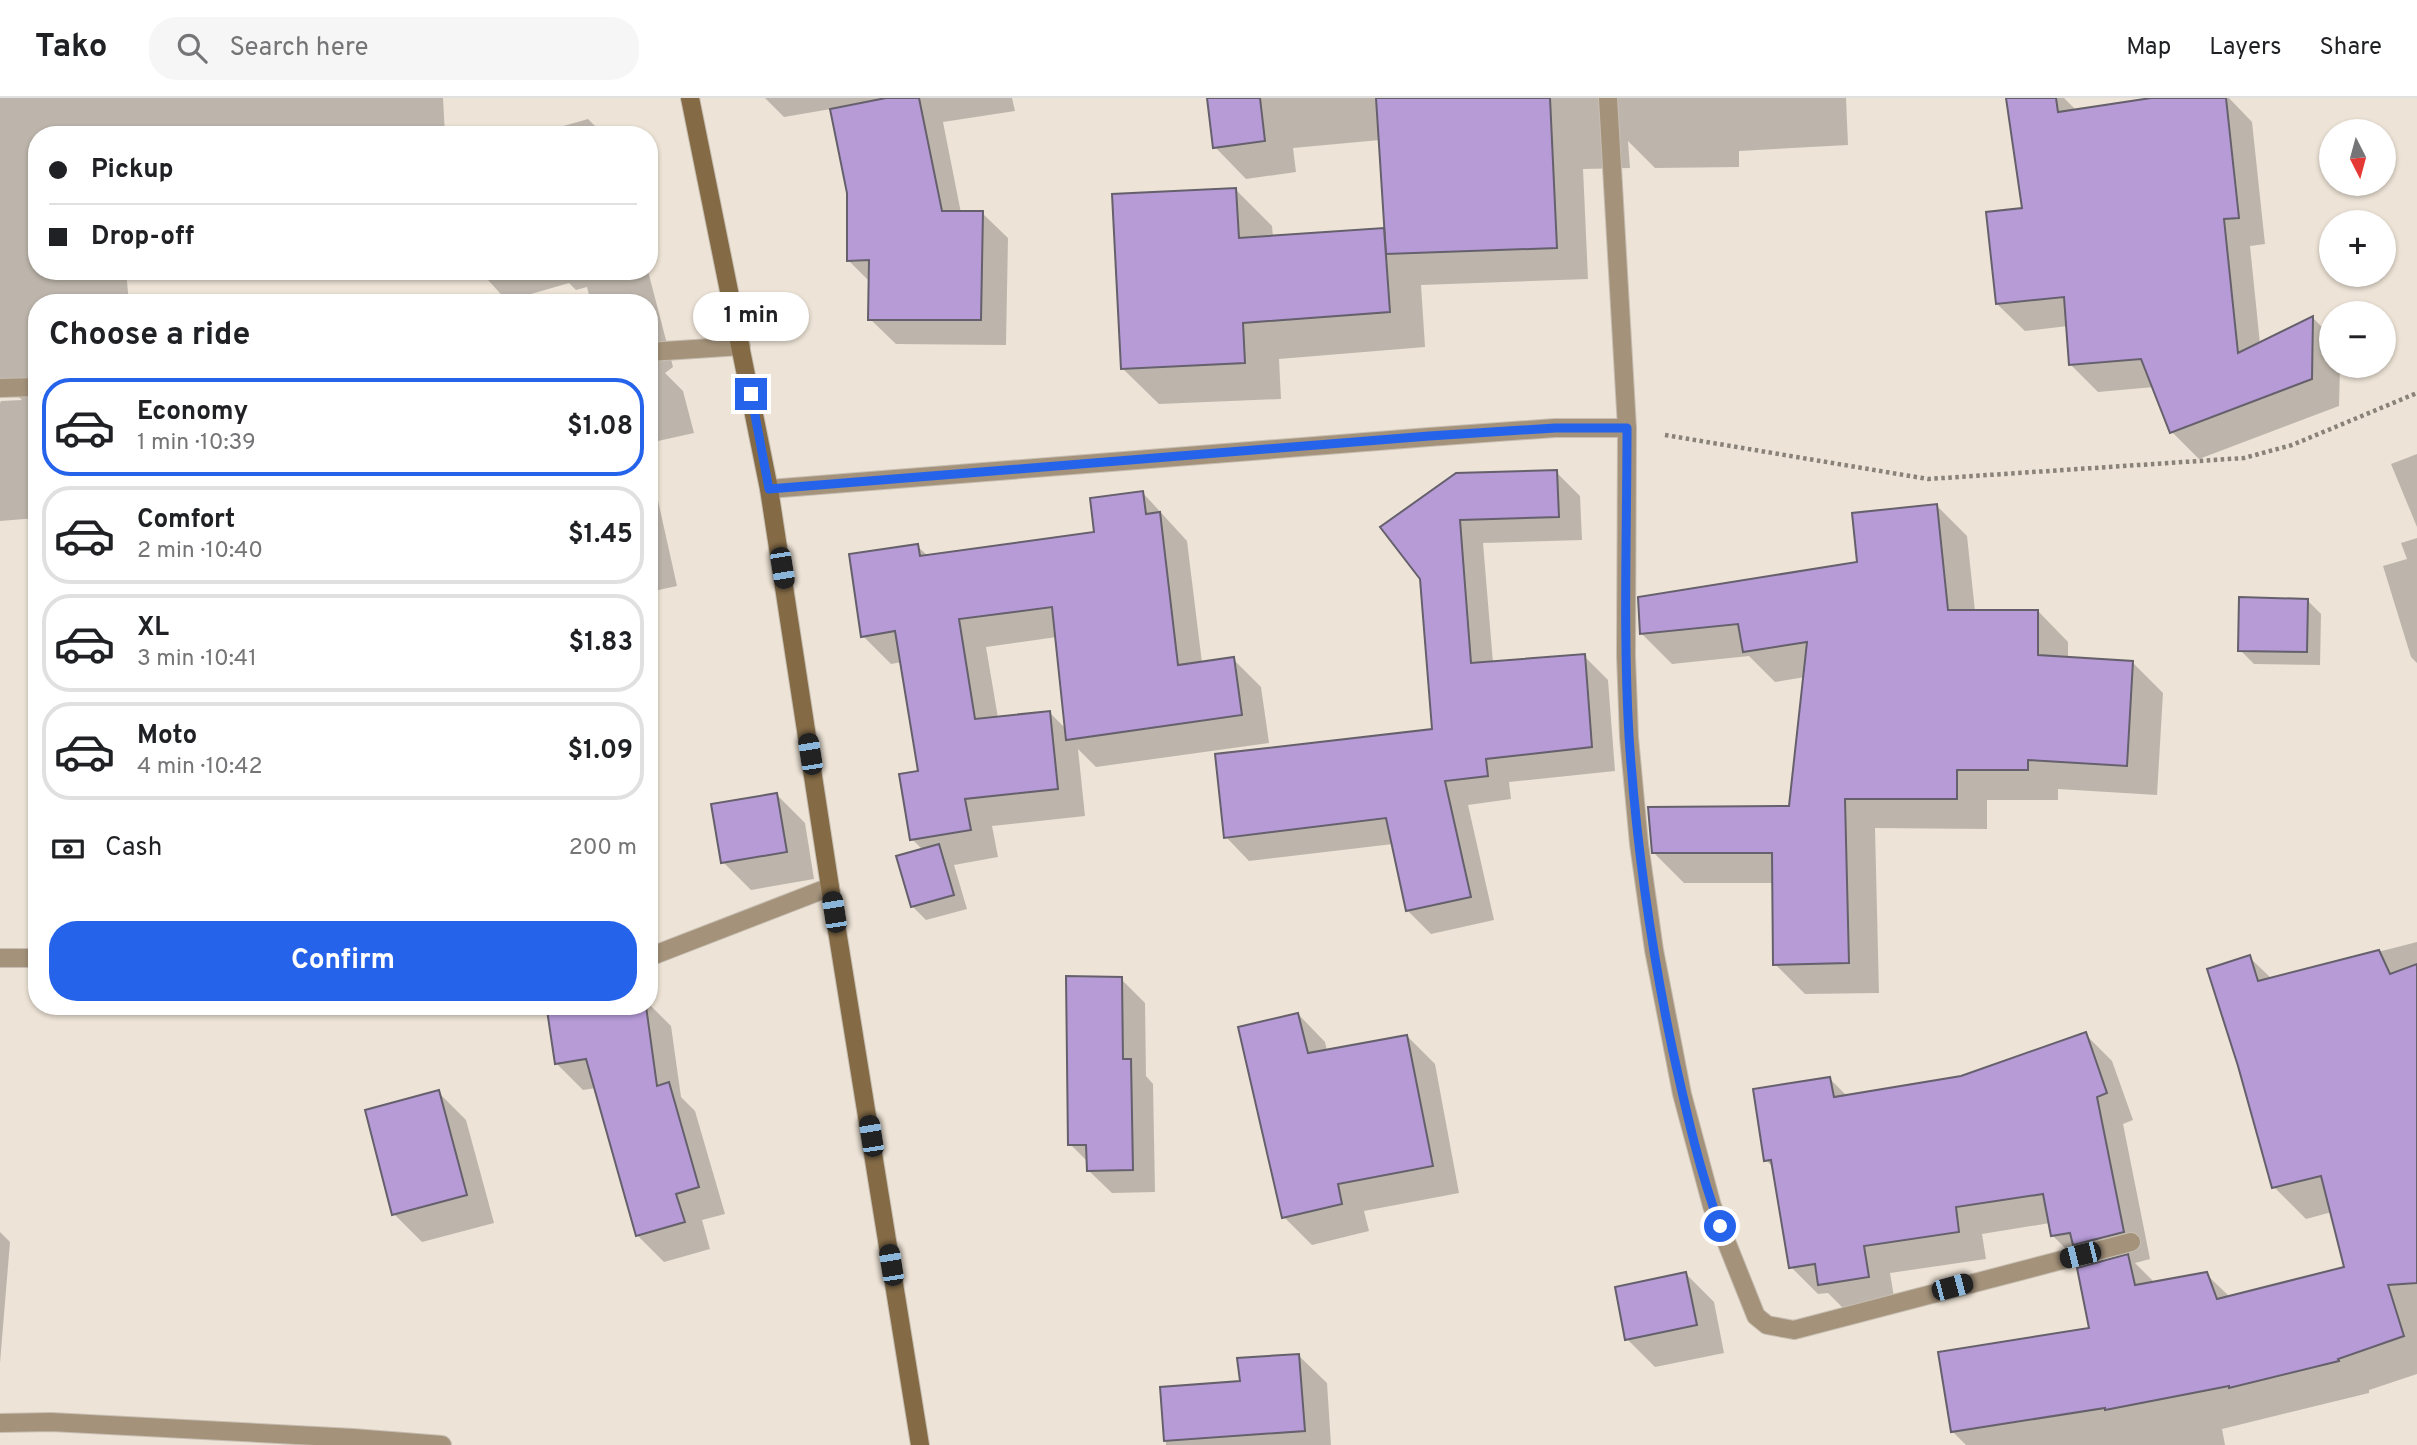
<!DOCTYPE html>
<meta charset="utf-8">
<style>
body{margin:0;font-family:Overpass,sans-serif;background:#f6f6f6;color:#202124;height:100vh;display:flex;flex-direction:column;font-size:26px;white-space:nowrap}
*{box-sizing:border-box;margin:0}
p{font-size:23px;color:#757577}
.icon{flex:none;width:38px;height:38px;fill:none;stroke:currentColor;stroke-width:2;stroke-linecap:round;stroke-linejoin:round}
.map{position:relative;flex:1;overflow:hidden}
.drawer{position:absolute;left:28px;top:196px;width:630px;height:721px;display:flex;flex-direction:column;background:#fff;border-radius:28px;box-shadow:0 2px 5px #0004}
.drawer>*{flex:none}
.top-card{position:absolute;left:28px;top:28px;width:630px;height:154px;border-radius:28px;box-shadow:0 2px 5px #0004;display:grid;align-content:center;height:154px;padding:0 21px;background:#fff}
.needle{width:46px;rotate:174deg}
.tools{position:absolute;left:2319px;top:21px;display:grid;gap:14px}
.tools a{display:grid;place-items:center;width:77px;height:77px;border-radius:50%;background:#fff;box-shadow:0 2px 5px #0004;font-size:35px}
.end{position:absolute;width:32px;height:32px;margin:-16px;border:9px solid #2563eb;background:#fff;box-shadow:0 0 0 4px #fff}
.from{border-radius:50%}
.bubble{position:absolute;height:49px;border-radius:24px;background:#fff;box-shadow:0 2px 5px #0004;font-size:23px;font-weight:700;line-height:49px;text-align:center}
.car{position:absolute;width:21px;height:42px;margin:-21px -10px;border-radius:9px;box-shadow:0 0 5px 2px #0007;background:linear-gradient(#222 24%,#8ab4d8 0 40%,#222 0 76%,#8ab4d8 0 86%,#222 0)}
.top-card b{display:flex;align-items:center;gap:24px;height:66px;font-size:26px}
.top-card b+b{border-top:2px solid #e0e0e0}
.top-card i{width:18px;height:18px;background:#202124}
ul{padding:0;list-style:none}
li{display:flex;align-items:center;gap:21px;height:98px;margin:0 14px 10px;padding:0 7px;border:4px solid #e0e0e0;border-radius:28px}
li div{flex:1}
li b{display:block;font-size:26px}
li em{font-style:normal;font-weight:700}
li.active{border-color:#2563eb}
li>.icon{width:63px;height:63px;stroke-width:1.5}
h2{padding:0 21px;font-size:32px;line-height:84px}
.pay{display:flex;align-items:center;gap:18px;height:77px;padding:0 21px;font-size:26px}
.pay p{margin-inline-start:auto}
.button{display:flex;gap:14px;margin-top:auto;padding:14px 21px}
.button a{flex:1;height:80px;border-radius:28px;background:#2563eb;color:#fff;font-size:28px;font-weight:700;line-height:80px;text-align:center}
header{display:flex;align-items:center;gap:42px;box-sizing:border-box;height:98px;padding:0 35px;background:#fff;border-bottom:2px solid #e0e0e0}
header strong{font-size:33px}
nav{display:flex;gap:38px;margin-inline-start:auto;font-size:24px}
.search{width:490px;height:63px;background:#f6f6f6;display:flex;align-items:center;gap:18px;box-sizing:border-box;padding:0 24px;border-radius:28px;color:#757577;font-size:26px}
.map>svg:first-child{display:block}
</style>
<header>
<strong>Tako</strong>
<div class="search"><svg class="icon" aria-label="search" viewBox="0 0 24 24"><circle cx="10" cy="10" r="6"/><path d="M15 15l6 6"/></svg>Search here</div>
<nav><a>Map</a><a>Layers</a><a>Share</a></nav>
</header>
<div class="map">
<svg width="2417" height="1347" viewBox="0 0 2417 1347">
<rect width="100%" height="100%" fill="#ede3d6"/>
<!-- shadow -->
<g fill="#0003" fill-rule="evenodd">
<path d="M 0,0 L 443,0 L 445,37 L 37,37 L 37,173 L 126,173 L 129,205 L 37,205 L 37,420 L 0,423 L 0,305 L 1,303 L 22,302 L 0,281 Z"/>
<path d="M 765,0 L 1012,0 L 1015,13 L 943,24 L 961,115 L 982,115 L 1008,140 L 1006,247 L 896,246 L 870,221 L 870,184 L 848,162 L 849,95 L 831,11 L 784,19 Z"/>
<path d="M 1208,0 L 1846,0 L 1848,47 L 1739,53 L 1739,69 L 1655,70 L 1628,43 L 1630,70 L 1583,71 L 1588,181 L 1421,187 L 1425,249 L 1279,261 L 1281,301 L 1159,306 L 1122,270 L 1236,92 L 1272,128 L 1273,139 L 1383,132 L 1386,135 L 1380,42 L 1293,50 L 1296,74 L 1246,81 L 1215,49 Z"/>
<path d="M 2008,0 L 2064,0 L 2077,13 L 2229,0 L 2252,24 L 2265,146 L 2250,148 L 2260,246 L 2313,220 L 2331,238 L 2331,268 L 2340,268 L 2339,308 L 2199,361 L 2172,334 L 2154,289 L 2098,294 L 2071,267 L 2068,228 L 2025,233 L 1997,206 L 2024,111 Z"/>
<path d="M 588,21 L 604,37 L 532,37 Z"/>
<path d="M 480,173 L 648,173 L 673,269 L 665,275 L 683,293 L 694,335 L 649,345 L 649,205 L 591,205 L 587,189 L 576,192 L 569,185 L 507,203 Z"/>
<path d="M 2417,356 L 2417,429 L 2391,366 Z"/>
<path d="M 649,362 L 677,488 L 649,494 Z"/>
<path d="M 1556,374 L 1580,398 L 1582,442 L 1483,445 L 1493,565 L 1584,558 L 1608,582 L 1615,673 L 1509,684 L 1511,701 L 1468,707 L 1494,822 L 1431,836 L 1407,812 L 1393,746 L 1249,763 L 1226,739 L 1434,633 L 1421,480 L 1382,429 Z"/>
<path d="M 1143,395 L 1187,443 L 1202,565 L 1233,561 L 1261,589 L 1269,645 L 1096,669 L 1078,651 L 1085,718 L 992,728 L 998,759 L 954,767 L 967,811 L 926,822 L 912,808 L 923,752 L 912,741 L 920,675 L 902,564 L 891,566 L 863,538 L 917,448 L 928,458 L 1096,436 ZM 1057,539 L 1067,632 L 1049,614 L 998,620 L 986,549 Z"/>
<path d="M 1936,407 L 1967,438 L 1975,513 L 2038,513 L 2068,544 L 2068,561 L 2133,565 L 2163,595 L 2157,697 L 2058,691 L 2058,702 L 1987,702 L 1987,731 L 1875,730 L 1879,895 L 1805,896 L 1775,866 L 1774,785 L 1684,785 L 1654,755 L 1790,710 L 1805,579 L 1775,584 L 1749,558 L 1672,566 L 1642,536 L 1859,466 Z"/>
<path d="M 2417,440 L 2417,565 L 2411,559 L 2383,468 L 2407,461 L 2401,445 Z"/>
<path d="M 2307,502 L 2321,516 L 2320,567 L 2254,566 L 2240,552 Z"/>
<path d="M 649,649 L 653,653 L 655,714 L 649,714 Z"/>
<path d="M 777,697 L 805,725 L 814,781 L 751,792 L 723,764 Z"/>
<path d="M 2417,844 L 2417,1276 L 2369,1292 L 2369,1295 L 2222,1331 L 2225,1347 L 1966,1347 L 1952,1333 L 2091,1232 L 2095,1167 L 2090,1163 L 2080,1165 L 2053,1138 L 2050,1125 L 1982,1136 L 1986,1161 L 1890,1175 L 1895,1205 L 1846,1213 L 1828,1195 L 1818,1196 L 1791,1169 L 1774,1070 L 1766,1062 L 1830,981 L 1847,998 L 1961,980 L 2085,936 L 2112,963 L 2133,1022 L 2123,1026 L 2150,1161 L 2135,1165 L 2155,1185 L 2206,1176 L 2230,1199 L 2346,1170 L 2332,1114 L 2306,1121 L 2274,1089 L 2249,859 L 2272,881 Z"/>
<path d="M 1121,881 L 1145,905 L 1146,978 L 1153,986 L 1155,1094 L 1112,1095 L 1088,1072 L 1088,1064 L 1070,1046 Z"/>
<path d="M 649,906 L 671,928 L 681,999 L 695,1013 L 725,1116 L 702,1122 L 710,1151 L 664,1164 L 637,1137 L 596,990 L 583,992 L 556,965 L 590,908 L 649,908 Z"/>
<path d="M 1298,916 L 1325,944 L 1327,953 L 1407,938 L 1435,966 L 1459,1095 L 1364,1113 L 1369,1133 L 1312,1147 L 1284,1119 Z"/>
<path d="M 438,994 L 466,1022 L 494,1125 L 422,1144 L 394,1116 Z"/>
<path d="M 0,1134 L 10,1144 L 0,1265 Z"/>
<path d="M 1686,1176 L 1714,1204 L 1724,1255 L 1655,1269 L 1627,1241 Z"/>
<path d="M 1299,1258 L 1327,1285 L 1331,1347 L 1166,1347 L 1162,1290 L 1242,1285 Z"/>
</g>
<!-- building -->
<g fill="#b69bd7" stroke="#65606c" stroke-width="2">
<path d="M 886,0 L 919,0 L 942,113 L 983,113 L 981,222 L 868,222 L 869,162 L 847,163 L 847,95 L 830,11 Z"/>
<path d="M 1207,0 L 1260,0 L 1265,43 L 1213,50 Z"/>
<path d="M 1376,0 L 1550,0 L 1557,150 L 1386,156 Z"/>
<path d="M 2006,0 L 2056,0 L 2058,14 L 2151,0 L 2226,0 L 2239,120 L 2224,121 L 2238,255 L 2313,218 L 2312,281 L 2170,335 L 2141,261 L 2069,267 L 2064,199 L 1996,206 L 1986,114 L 2022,110 Z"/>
<path d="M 1236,90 L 1239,140 L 1384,130 L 1390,214 L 1243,225 L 1245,265 L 1121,271 L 1112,96 Z"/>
<path d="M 1557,372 L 1559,419 L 1460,422 L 1471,565 L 1585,556 L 1592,649 L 1486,661 L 1488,678 L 1445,683 L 1471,799 L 1406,813 L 1386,720 L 1224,740 L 1215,656 L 1432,631 L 1420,481 L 1380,429 L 1456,375 Z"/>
<path d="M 1143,393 L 1146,416 L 1160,414 L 1178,567 L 1234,559 L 1242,617 L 1066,642 L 1052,509 L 959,521 L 975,621 L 1050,613 L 1058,691 L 965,701 L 971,732 L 910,742 L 899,676 L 918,673 L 895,533 L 861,539 L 849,456 L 918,446 L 920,458 L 1094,434 L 1090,400 Z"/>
<path d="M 1937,406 L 1948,512 L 2038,512 L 2038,557 L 2133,563 L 2127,668 L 2028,662 L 2028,672 L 1957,672 L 1957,701 L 1845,701 L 1849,865 L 1773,867 L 1772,755 L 1652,755 L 1648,709 L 1789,708 L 1807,544 L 1743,554 L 1738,526 L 1640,536 L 1638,499 L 1857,464 L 1852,415 Z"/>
<path d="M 2239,499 L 2308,501 L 2307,554 L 2238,553 Z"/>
<path d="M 777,695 L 787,754 L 721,765 L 711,706 Z"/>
<path d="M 939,746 L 954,797 L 911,809 L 896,758 Z"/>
<path d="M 2379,852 L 2390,876 L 2417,866 L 2417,1185 L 2388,1187 L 2404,1238 L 2338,1261 L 2339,1263 L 2229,1290 L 2229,1288 L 2105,1312 L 2105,1310 L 1951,1334 L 1938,1254 L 2089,1230 L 2077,1170 L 2128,1156 L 2135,1187 L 2207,1174 L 2217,1201 L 2344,1169 L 2321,1078 L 2272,1090 L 2238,968 L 2207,871 L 2250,857 L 2258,883 Z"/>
<path d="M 1066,878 L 1122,879 L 1123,961 L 1131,961 L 1133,1072 L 1087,1073 L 1086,1047 L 1068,1047 Z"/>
<path d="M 577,908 L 646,908 L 657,988 L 669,984 L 699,1089 L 676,1096 L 685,1124 L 636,1138 L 586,961 L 555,966 L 547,912 Z"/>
<path d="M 1298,915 L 1308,955 L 1407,937 L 1433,1068 L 1338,1086 L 1342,1106 L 1282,1120 L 1238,929 Z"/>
<path d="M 2086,934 L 2107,995 L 2097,999 L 2124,1134 L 2073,1147 L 2070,1135 L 2051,1138 L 2043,1096 L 1956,1109 L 1959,1134 L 1864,1148 L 1869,1179 L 1818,1187 L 1815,1166 L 1789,1170 L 1771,1062 L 1764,1063 L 1753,991 L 1830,979 L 1834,999 L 1961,978 Z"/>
<path d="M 439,992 L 467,1097 L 392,1117 L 365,1012 Z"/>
<path d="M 1686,1174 L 1697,1227 L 1625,1242 L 1615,1189 Z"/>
<path d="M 1299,1256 L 1305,1333 L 1164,1343 L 1160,1289 L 1240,1283 L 1237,1260 Z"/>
</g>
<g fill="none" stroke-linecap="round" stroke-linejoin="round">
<!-- street casing -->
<g stroke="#c6beb2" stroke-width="20">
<g id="street">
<path d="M 1608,0 L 1627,330 L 1626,558 L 1629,639 L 1639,746 L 1654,852 L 1682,996 L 1712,1108 L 1756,1218 L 1767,1227 L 1794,1232 L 2131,1144"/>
<path d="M 649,254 L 741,248"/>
<path d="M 0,290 L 37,289"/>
<path d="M 769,391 L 1429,339 L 1555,330 L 1627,330"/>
<path d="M 649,859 L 830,789"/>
<path d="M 0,860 L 37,860"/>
<path d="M 0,1325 L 51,1324 L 353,1340 L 442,1347"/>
</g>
</g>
<!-- secondary casing -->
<g stroke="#c6beb2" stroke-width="20">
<path id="secondary" d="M 690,0 L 769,391 L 830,789 L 920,1347"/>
</g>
<!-- path -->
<path stroke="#898279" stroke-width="4.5" stroke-dasharray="3.5 3.5" stroke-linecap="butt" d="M 1665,337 L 1928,381 L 2244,360 L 2292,347 L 2417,295"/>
<!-- street -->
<use href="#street" stroke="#a4927a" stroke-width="18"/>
<!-- secondary -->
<use href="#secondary" stroke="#846b46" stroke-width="18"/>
</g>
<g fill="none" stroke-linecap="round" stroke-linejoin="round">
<!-- route -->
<path stroke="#2563eb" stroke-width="9" d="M 751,296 L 769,391 L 1429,338 L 1555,330 L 1627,330 C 1627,433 1623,536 1629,638 C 1636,744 1651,850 1673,954 C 1686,1012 1699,1072 1720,1128"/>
</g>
</svg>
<div class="tools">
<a><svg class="needle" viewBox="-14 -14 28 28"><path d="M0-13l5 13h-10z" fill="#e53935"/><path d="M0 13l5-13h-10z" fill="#757577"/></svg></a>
<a>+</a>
<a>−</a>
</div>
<i class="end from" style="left:1720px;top:1128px"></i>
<i class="end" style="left:751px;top:296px"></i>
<div class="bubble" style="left:693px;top:194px;width:116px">1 min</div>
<i class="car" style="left:782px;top:470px;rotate:171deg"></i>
<i class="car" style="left:810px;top:656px;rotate:351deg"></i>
<i class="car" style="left:834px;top:814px;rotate:351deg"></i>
<i class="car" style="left:871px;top:1038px;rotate:351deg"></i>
<i class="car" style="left:2080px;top:1157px;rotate:256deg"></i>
<i class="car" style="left:891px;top:1167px;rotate:351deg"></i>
<i class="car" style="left:1952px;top:1189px;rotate:75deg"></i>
<div class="top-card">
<b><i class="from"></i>Pickup</b>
<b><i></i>Drop-off</b>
</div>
<section class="drawer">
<h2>Choose a ride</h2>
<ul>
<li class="active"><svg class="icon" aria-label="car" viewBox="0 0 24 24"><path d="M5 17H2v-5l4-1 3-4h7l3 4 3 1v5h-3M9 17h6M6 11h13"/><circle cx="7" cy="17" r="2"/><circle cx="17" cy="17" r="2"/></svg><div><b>Economy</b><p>1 min · 10:39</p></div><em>$1.08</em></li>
<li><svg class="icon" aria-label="car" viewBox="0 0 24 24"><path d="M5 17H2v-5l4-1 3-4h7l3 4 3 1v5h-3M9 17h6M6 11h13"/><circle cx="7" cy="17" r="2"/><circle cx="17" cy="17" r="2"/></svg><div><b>Comfort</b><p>2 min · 10:40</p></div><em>$1.45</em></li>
<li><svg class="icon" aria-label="car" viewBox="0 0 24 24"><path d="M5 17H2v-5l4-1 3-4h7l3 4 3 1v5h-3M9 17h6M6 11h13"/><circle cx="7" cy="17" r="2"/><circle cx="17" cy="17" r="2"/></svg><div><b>XL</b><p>3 min · 10:41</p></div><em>$1.83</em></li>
<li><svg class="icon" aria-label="car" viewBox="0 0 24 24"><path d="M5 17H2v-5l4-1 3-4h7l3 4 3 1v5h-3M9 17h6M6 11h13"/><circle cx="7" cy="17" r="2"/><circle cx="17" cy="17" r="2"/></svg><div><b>Moto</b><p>4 min · 10:42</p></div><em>$1.09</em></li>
</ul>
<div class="pay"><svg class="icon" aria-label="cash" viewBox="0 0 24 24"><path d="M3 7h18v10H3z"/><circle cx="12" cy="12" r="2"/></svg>Cash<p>200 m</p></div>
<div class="button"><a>Confirm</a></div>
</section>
</div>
